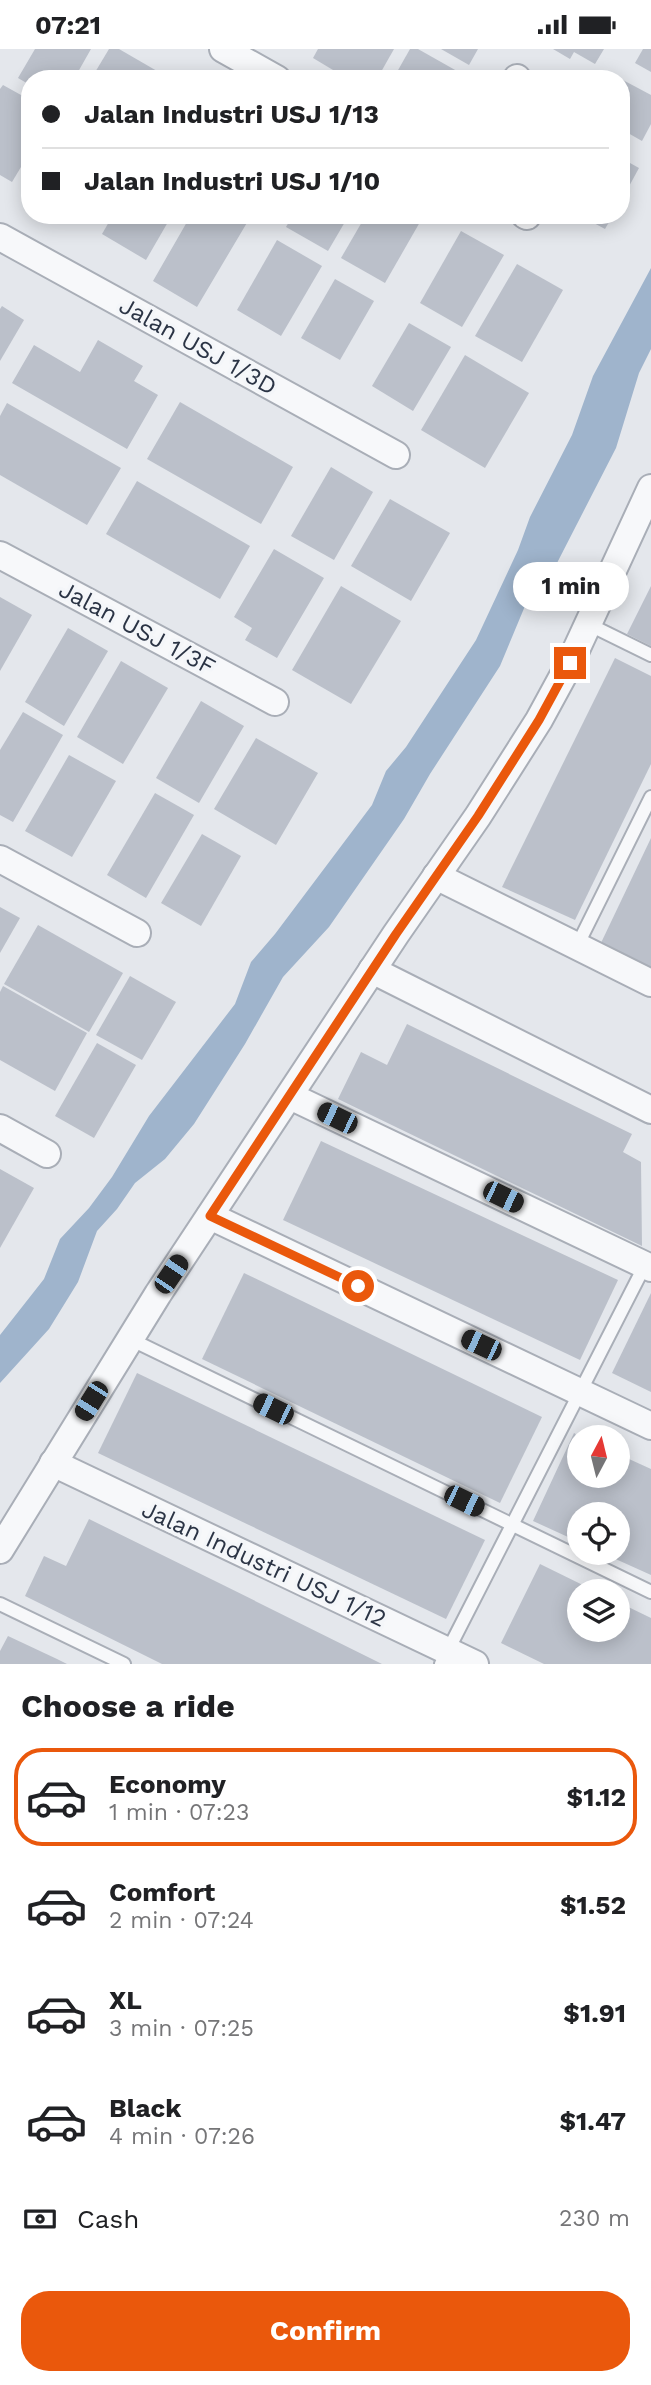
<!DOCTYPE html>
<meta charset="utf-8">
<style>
body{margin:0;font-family:"Work Sans",sans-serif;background:#f2f2f2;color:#202124;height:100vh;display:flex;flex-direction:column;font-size:26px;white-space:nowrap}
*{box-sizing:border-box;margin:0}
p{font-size:23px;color:#757577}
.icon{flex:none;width:38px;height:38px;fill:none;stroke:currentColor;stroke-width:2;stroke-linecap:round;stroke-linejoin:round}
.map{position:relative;height:1615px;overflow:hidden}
.side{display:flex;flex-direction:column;background:#fff;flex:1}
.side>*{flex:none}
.top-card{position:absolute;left:21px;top:21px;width:609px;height:154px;border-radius:28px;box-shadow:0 4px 18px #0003;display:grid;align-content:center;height:154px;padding:0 21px;background:#fff}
.needle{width:46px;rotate:7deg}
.tools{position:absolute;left:567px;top:1376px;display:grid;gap:14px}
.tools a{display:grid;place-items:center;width:63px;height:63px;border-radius:50%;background:#fff;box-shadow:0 4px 18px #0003;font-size:35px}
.end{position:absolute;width:32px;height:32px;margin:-16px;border:9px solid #ea580c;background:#fff;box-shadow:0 0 0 4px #fff}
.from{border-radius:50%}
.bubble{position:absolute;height:49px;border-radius:24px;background:#fff;box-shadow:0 4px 18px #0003;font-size:23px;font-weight:700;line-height:49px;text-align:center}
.car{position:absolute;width:21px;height:42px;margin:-21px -10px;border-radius:9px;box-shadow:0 0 5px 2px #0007;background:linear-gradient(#222 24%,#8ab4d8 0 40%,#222 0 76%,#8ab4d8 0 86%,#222 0)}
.top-card b{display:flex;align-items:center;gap:24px;height:66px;font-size:26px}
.top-card b+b{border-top:2px solid #e0e0e0}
.top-card i{width:18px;height:18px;background:#202124}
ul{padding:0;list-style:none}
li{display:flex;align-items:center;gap:21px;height:98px;margin:0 14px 10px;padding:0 7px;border:4px solid transparent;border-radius:28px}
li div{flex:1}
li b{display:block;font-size:26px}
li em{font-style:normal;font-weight:700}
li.current{border-color:#ea580c}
li>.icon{width:63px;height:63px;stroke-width:1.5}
h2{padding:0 21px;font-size:32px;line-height:84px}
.pay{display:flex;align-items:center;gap:18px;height:77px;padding:0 21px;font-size:26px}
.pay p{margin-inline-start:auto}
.action{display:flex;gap:14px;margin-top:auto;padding:14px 21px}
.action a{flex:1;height:80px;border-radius:28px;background:#ea580c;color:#fff;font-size:28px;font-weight:700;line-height:80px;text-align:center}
.status{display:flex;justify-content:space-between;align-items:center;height:49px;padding:0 35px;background:#fff;direction:ltr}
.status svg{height:19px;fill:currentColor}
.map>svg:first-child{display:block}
</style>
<div class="status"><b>07:21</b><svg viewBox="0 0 49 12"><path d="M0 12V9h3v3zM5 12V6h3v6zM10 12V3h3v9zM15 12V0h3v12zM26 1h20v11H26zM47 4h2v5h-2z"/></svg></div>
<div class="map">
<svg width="651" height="1615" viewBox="0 0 651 1615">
<rect width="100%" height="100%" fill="#e4e7ec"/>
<!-- water -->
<path fill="#9fb4cc" d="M 651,219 L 651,300 L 639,324 L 616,399 L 557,514 L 540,521 L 500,617 L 430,725 L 404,770 L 329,878 L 283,928 L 245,995 L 194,1075 L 165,1110 L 135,1134 L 117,1160 L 97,1182 L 78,1233 L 49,1280 L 0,1334 L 0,1286 L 44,1230 L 60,1190 L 89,1159 L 112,1128 L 149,1067 L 235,955 L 251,913 L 275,885 L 372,756 L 386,722 L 406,698 L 476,591 L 518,501 L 530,468 L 572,386 L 593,327 Z"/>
<!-- building -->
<g fill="#bbc0ca">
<path d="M 35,0 L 91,0 L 74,30 L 30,30 L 30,36 L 18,29 Z"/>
<path d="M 109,0 L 119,0 L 157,22 L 152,30 L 91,30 Z"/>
<path d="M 318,0 L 394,0 L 377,30 L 348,30 L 313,9 Z"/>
<path d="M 410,0 L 418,0 L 464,26 L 462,30 L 393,30 Z"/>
<path d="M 441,0 L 478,0 L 469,16 Z"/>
<path d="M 553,0 L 604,0 L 595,15 L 574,3 L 570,10 Z"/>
<path d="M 643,0 L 651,0 L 651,23 L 635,14 Z"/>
<path d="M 621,30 L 651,46 L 651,75 L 642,92 L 621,80 Z"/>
<path d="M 3,36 L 30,51 L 30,103 L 12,133 L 0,126 L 0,40 Z"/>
<path d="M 621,109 L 639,119 L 621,152 Z"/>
<path d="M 113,166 L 172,166 L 146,211 L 102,185 Z"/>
<path d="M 191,166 L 211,166 L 219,171 L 222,166 L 238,166 L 248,172 L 197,258 L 153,232 Z"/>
<path d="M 293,166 L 349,166 L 328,202 L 286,178 Z"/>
<path d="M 366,166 L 424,166 L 385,234 L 341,209 Z"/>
<path d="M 579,166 L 613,166 L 605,180 Z"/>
<path d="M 461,182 L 504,206 L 462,278 L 420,254 Z"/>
<path d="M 277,191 L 322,217 L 281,287 L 237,261 Z"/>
<path d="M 517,215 L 563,241 L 522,313 L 475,287 Z"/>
<path d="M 335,230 L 374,252 L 340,311 L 301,289 Z"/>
<path d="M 2,257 L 24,271 L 0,312 L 0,260 Z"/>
<path d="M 409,274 L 451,298 L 413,362 L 372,337 Z"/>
<path d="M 98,291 L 143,317 L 134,332 L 158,346 L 127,400 L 12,334 L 34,296 L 80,323 Z"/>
<path d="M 465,306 L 529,344 L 485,419 L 421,381 Z"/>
<path d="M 180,353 L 293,418 L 261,475 L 147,410 Z"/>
<path d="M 7,354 L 121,419 L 87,476 L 0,426 L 0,367 Z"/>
<path d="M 331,418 L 373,443 L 334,511 L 291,487 Z"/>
<path d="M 137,432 L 250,497 L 220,550 L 106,485 Z"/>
<path d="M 390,450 L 450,484 L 411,552 L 351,517 Z"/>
<path d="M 274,500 L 324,529 L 277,609 L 245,591 L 252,579 L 234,568 Z"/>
<path d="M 341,537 L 401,572 L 351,655 L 292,621 Z"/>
<path d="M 651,537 L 651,597 L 627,585 Z"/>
<path d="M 0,548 L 32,566 L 0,622 Z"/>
<path d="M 68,579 L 108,602 L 64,677 L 25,653 Z"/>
<path d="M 615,609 L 651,627 L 651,715 L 575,871 L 502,838 Z"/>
<path d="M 121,612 L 168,639 L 123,715 L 77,688 Z"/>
<path d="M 201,652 L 244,677 L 199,754 L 156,729 Z"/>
<path d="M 23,663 L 63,686 L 13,773 L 0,766 L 0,701 Z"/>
<path d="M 256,689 L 318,724 L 276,796 L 214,760 Z"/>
<path d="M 69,706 L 116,732 L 72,808 L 25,782 Z"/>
<path d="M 155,744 L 194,766 L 146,849 L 107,826 Z"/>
<path d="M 202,785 L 241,807 L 201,877 L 161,854 Z"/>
<path d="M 651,789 L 651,920 L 600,896 Z"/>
<path d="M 0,858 L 20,869 L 0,904 Z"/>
<path d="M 38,876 L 123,924 L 89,983 L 4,935 Z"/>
<path d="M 130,927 L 176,953 L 142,1011 L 96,986 Z"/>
<path d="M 3,937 L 87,984 L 55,1042 L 0,1011 L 0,943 Z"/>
<path d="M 407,975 L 632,1085 L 623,1103 L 641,1113 L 642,1197 L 338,1050 L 361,1003 L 387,1016 Z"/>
<path d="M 97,994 L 136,1016 L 94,1089 L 55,1067 Z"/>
<path d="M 321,1092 L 618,1231 L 580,1311 L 283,1171 Z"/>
<path d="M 0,1120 L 34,1139 L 0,1199 Z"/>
<path d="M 244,1224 L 542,1368 L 500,1454 L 202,1310 Z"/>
<path d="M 651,1244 L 651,1343 L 612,1324 Z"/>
<path d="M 137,1324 L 485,1491 L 446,1570 L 98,1404 Z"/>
<path d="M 574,1384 L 579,1387 L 579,1426 L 618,1426 L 618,1405 L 651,1420 L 651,1526 L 600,1503 L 618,1503 L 618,1465 L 579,1465 L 579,1493 L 533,1472 Z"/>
<path d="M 89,1470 L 213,1531 L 382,1615 L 162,1615 L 25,1547 L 44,1507 L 66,1517 Z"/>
<path d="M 540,1515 L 595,1542 L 579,1542 L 579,1580 L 618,1580 L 618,1553 L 651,1569 L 651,1615 L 544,1615 L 501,1594 Z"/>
<path d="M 8,1587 L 57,1610 L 67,1615 L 0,1615 L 0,1602 Z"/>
</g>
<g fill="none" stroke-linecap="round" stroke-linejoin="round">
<!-- service casing -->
<g stroke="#a9aeb7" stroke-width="16">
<g id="service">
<path d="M 588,575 L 651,606"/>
<path d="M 577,897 L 651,748"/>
<path d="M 130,1290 L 651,1543"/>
<path d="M 0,1555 L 124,1615"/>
<path d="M 441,1615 L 645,1216"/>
</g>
</g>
<!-- minor casing -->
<g stroke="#a9aeb7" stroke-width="30">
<g id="minor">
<path d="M 223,0 L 277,30"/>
<path d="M 517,30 L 517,29"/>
<path d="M 525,166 L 527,167"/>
<path d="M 0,188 L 396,406"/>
<path d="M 0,506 L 275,653"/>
<path d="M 0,810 L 137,884"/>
<path d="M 436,827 L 651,934"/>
<path d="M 372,921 L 651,1061"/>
<path d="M 290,1047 L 651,1219"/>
<path d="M 0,1079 L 47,1105"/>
<path d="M 210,1167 L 651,1377"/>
<path d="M 53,1414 L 475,1615"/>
<path d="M 0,1501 L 158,1245 L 396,885 L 478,767 L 539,671 L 570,614 L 651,439"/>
</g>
</g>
<!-- service -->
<use href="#service" stroke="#f7f8fa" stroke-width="12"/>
<!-- minor -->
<use href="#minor" stroke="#f7f8fa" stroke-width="26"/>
</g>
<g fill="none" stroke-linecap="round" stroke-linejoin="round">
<!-- route -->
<path stroke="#ea580c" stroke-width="9" d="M 358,1237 L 210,1167 L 396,885 L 478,767 L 539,671 L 570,614"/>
</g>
<g text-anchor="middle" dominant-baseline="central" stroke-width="7" stroke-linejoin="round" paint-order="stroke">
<!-- street labels -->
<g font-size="24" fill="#2b3445" stroke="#f4f6f9">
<text transform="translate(198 297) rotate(29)">Jalan USJ 1/3D</text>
<text transform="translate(137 579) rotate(28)">Jalan USJ 1/3F</text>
<text transform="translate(264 1515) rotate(25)">Jalan Industri USJ 1/12</text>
</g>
</g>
</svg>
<div class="tools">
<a><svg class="needle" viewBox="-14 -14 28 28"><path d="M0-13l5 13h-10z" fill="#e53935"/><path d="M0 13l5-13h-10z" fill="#757577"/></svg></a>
<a><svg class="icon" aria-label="locate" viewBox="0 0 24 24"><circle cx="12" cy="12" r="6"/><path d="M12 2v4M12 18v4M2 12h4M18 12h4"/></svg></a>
<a><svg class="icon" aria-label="layers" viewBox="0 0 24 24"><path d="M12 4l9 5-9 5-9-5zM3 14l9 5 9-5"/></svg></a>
</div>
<i class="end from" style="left:358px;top:1237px"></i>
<i class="end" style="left:570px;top:614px"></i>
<div class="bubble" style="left:513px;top:513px;width:116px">1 min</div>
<i class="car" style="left:337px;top:1069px;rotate:296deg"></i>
<i class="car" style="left:503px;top:1148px;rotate:116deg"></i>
<i class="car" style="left:171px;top:1225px;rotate:34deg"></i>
<i class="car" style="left:481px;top:1296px;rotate:295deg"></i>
<i class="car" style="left:91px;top:1352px;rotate:212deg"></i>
<i class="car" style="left:273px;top:1360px;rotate:296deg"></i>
<i class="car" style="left:464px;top:1452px;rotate:116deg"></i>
<div class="top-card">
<b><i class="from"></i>Jalan Industri USJ 1/13</b>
<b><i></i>Jalan Industri USJ 1/10</b>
</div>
</div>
<section class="side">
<h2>Choose a ride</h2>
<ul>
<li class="current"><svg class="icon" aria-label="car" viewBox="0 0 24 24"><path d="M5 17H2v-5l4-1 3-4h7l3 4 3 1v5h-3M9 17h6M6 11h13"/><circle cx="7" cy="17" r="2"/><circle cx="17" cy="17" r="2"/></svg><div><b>Economy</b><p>1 min · 07:23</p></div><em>$1.12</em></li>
<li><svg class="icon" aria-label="car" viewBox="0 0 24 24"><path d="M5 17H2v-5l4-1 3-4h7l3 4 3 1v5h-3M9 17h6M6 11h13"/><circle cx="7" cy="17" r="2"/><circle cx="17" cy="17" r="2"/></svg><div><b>Comfort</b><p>2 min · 07:24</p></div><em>$1.52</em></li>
<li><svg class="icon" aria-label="car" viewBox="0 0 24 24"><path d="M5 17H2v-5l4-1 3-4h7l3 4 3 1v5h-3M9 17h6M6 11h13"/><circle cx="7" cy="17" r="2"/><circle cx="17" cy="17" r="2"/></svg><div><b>XL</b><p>3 min · 07:25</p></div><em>$1.91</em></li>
<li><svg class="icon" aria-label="car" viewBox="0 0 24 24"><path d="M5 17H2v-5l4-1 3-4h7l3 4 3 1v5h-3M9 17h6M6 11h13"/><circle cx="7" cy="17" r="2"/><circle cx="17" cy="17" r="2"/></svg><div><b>Black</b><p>4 min · 07:26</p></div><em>$1.47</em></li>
</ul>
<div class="pay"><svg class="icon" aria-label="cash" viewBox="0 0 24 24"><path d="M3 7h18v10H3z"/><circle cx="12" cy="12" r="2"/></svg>Cash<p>230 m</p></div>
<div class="action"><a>Confirm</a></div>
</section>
